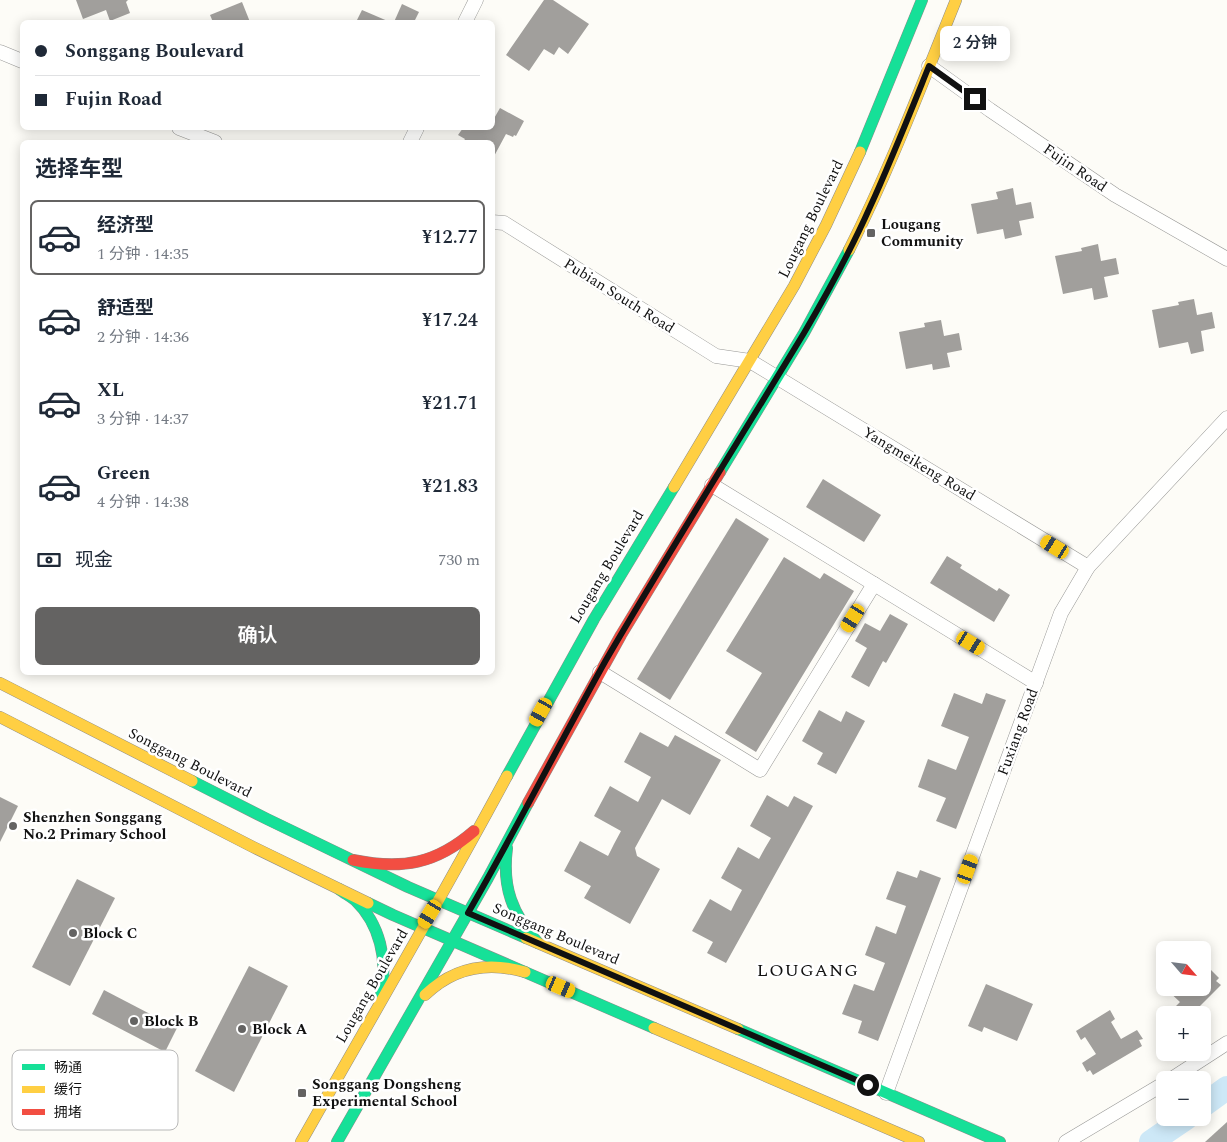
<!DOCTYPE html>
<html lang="zh">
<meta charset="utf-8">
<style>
body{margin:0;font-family:Spectral,"Noto Sans SC",serif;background:#f6f6f7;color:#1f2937;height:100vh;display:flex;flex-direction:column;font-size:19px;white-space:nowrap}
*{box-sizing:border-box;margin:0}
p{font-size:16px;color:#747a83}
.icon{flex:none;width:28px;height:28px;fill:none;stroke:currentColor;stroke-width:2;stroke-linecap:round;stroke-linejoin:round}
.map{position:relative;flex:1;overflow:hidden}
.sheet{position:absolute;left:20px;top:140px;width:475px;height:535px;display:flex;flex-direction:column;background:#fff;border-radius:8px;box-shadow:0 2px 12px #0003}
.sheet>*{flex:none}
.banner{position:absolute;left:20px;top:20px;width:475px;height:110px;border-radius:8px;box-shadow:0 2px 12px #0003;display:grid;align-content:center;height:110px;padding:0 15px;background:#fff}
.needle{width:32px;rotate:118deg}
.fabs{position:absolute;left:1156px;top:941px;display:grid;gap:10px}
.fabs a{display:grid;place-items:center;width:55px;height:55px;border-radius:8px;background:#fff;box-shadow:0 2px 12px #0003;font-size:25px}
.end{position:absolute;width:22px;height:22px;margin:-11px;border:6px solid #111;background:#fff;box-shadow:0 0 0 2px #fff}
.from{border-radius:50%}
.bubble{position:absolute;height:35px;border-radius:8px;background:#fff;box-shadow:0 2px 12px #0003;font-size:16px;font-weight:600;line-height:35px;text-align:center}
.car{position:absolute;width:15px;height:30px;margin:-15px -8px;border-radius:6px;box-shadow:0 0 4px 1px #0007;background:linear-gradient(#f5c518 24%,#345 0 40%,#f5c518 0 76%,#345 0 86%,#f5c518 0)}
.banner b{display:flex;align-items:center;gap:18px;height:48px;font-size:19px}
.banner b+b{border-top:1px solid #e0e1e3}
.banner i{width:12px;height:12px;background:#1f2937}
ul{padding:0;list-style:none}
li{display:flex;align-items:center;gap:15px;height:75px;margin:0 10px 8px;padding:0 5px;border:2px solid transparent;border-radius:8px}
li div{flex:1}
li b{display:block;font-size:19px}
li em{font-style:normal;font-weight:600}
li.selected{border-color:#646362}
li>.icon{width:45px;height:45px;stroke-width:1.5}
h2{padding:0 15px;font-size:22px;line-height:60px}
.pay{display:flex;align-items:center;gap:12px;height:55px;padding:0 15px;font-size:19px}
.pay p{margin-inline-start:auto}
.cta{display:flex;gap:10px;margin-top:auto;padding:10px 15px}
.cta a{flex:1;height:58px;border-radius:8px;background:#646362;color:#fff;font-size:20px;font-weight:600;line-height:58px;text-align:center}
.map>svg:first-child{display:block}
</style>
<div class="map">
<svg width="1227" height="1142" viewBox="0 0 1227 1142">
<rect width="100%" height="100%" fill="#fdfcf7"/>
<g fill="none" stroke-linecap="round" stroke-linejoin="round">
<!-- river -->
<g stroke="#cde8f7" stroke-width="24">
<path d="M 1202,1106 L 1227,1088"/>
<path d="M 1151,1142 L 1186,1118"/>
</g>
</g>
<!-- building -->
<g fill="#a19f9c">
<path d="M 76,0 L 128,0 L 126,2 L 130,13 L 110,21 L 106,10 L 83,19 Z"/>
<path d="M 544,0 L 553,0 L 589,24 L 568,54 L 559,47 L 554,55 L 544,49 L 529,71 L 506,55 Z"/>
<path d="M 242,2 L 250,22 L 213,22 L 210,15 Z"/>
<path d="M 402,4 L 419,12 L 414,22 L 394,22 Z"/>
<path d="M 362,10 L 390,22 L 356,22 Z"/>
<path d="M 500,108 L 524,121 L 516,136 L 514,135 L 513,137 L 506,134 L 492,160 L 492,142 L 463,142 L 465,139 L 458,135 L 463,128 L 492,128 L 492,122 Z"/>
<path d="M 1013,188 L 1016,205 L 1031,202 L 1034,218 L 1019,221 L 1022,235 L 1005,239 L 1003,229 L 977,234 L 971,204 L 998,199 L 996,192 Z"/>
<path d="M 1098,244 L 1101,261 L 1116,258 L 1119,274 L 1104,277 L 1108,297 L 1094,300 L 1092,288 L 1063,294 L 1055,256 L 1082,251 L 1081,248 Z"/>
<path d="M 1194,299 L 1197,315 L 1212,312 L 1215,328 L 1201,331 L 1204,351 L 1191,354 L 1188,342 L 1159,348 L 1152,310 L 1179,305 L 1178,302 Z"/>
<path d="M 941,320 L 944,336 L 959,333 L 962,350 L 947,353 L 950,367 L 933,370 L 932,364 L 906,369 L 899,332 L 925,327 L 924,323 Z"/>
<path d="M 823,479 L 881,515 L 864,542 L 806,507 Z"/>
<path d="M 736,518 L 769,539 L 670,700 L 637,679 Z"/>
<path d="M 947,556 L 962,565 L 960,568 L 997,591 L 999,588 L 1010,595 L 994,622 L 930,583 Z"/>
<path d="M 784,557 L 820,579 L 824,573 L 854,591 L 756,752 L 725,733 L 762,673 L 726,651 Z"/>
<path d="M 890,614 L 908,624 L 886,663 L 883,661 L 869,687 L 851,677 L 867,648 L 855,641 L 865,623 L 880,631 Z"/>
<path d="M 954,693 L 982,704 L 986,693 L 1006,700 L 956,829 L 936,821 L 946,798 L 918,787 L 928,759 L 956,770 L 969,737 L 941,726 Z"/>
<path d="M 819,710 L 841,722 L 846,711 L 865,721 L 836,774 L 817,764 L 823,753 L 802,741 Z"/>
<path d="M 640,732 L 668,747 L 675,735 L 721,760 L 690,815 L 662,799 L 635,848 L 637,856 L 660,869 L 630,924 L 584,898 L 591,886 L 564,871 L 580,841 L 608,856 L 614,844 L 621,831 L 594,816 L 610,786 L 638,802 L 651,777 L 624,762 Z"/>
<path d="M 767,795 L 788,807 L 794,796 L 813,806 L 726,963 L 707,953 L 713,942 L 692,931 L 710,899 L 731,911 L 736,901 L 742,890 L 721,878 L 738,847 L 759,859 L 765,848 L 771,838 L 750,826 Z"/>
<path d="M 0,797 L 18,806 L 0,842 Z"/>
<path d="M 920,870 L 941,878 L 878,1041 L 858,1033 L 862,1021 L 842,1014 L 854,984 L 874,991 L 885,963 L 865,955 L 876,926 L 896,934 L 906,906 L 886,899 L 897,871 L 917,878 Z"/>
<path d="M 77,879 L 115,898 L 70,986 L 32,967 Z"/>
<path d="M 249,966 L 288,986 L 234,1092 L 195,1071 Z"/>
<path d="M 1211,970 L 1219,978 L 1216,981 L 1221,985 L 1191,1015 L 1167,1015 L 1180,1002 L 1165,988 L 1202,988 L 1202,979 Z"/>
<path d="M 986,984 L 1033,1004 L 1017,1041 L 984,1027 L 982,1032 L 968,1026 Z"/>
<path d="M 104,990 L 177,1028 L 165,1052 L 92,1014 Z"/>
<path d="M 1110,1010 L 1115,1019 L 1111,1022 L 1121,1039 L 1137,1030 L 1143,1039 L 1139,1040 L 1142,1046 L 1093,1075 L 1090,1070 L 1087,1072 L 1082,1063 L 1096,1054 L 1085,1037 L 1081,1040 L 1076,1031 Z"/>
<path d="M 1227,1122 L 1227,1142 L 1205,1142 Z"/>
</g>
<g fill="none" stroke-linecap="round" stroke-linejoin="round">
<!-- street casing -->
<g stroke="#979795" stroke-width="15">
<g id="street">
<path d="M 465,22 L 476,0"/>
<path d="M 0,52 L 22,61"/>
<path d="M 929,66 L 990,110 L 1115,195 L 1227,259"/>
<path d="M 179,128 L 215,142"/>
<path d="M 410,142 L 417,128"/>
<path d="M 492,222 L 504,223 L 716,356 L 750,361 L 1088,567"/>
<path d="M 712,485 L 1036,683"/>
<path d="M 600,672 L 760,770 L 874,584"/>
<path d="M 1170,1080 L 1227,1043"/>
<path d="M 886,1093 L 1061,613 L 1088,567 L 1227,418"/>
<path d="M 1066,1142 L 1165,1083"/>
</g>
</g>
<!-- fast casing -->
<g stroke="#8e8d8b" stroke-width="12">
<g id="fast">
<path d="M 860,152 L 922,0"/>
<path d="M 720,472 L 804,333 L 849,250"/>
<path d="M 507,776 L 594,619 L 674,487"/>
<path d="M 192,781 L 267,819 L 408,887 L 526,938"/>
<path d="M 507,848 C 502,887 512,914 538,943"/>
<path d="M 339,889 C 344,893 350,896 355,900 C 380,924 388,960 381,993"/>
<path d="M 368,903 L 393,915 L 654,1028"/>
<path d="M 738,1029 L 1000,1142"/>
<path d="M 337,1142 L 488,878 L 528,803"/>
</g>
</g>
<!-- slow casing -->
<g stroke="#8e8d8b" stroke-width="12">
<g id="slow">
<path d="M 849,250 C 890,169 922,84 956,0"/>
<path d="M 674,487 L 794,286 L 826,225 L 860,152"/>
<path d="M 0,683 L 192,781"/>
<path d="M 0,717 L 253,847 L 368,903"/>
<path d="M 526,938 L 738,1029"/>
<path d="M 425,995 C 454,967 487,961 525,972"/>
<path d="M 654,1028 L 919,1142"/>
<path d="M 301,1142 C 370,1020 441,899 507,776"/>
</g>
</g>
<!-- jam casing -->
<g stroke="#8e8d8b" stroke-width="12">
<g id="jam">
<path d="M 528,803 L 621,635 L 720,472"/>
<path d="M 353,860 C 402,870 436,864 474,831"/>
</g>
</g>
<!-- street -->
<use href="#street" stroke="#fffffe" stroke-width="14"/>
<!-- fast -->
<use href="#fast" stroke="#16e098" stroke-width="11"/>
<!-- slow -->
<use href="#slow" stroke="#ffcf43" stroke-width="11"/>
<!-- jam -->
<use href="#jam" stroke="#f24e42" stroke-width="11"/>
</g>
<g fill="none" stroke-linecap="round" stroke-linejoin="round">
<!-- route -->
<path stroke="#111" stroke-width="6" d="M 868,1085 L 468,913 C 516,830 559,744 606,660 C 670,550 738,442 804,333 C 828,292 851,250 870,207 C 891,161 910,113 929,66 L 975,99"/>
</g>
<!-- markers -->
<g fill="#646362" stroke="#fff" stroke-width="2">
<rect x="866" y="228" width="10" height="10" rx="2.5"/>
<circle cx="13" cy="826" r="5"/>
<circle cx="73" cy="933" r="5"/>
<circle cx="134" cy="1021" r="5"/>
<circle cx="242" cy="1029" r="5"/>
<rect x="297" y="1088" width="10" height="10" rx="2.5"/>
</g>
<g text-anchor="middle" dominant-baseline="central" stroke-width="5" stroke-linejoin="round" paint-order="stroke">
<!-- street labels -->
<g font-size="15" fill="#111" stroke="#fff">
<text transform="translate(1075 168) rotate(34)">Fujin Road</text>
<text transform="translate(811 219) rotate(-64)">Lougang Boulevard</text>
<text transform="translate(619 296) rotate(32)">Pubian South Road</text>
<text transform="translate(919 464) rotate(31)">Yangmeikeng Road</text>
<text transform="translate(607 567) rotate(-59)">Lougang Boulevard</text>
<text transform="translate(1018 732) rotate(-70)">Fuxiang Road</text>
<text transform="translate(190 763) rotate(27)">Songgang Boulevard</text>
<text transform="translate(556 934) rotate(23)">Songgang Boulevard</text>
<text transform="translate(372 986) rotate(-60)">Lougang Boulevard</text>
</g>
<!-- poi labels -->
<g font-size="15" font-weight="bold" fill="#111" stroke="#fff" text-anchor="start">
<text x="881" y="224">Lougang<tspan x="881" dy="17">Community</tspan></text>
<text x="23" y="817">Shenzhen Songgang<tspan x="23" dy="17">No.2 Primary School</tspan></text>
<text x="83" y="933">Block C</text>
<text x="144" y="1021">Block B</text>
<text x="252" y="1029">Block A</text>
<text x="312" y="1084">Songgang Dongsheng<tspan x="312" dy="17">Experimental School</tspan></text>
</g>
<!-- quarter labels -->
<g font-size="18" letter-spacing="1" fill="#111" stroke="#fff">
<text x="808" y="970">LOUGANG</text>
</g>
</g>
<!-- legend -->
<rect x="12" y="1050" width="166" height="80" rx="8" fill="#fff" stroke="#b8b8b8" stroke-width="1"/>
<rect x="22" y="1064" width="23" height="6" fill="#16e098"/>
<rect x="22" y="1086" width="23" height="7" fill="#ffcf43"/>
<rect x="22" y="1109" width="23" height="6" fill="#f24e42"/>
<g font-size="14" fill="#111">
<text x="54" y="1072">畅通</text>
<text x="54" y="1094">缓行</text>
<text x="54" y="1117">拥堵</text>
</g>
</svg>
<div class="fabs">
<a><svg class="needle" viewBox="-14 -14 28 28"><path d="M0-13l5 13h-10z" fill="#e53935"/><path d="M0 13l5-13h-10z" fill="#747a83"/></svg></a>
<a>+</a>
<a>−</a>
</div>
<i class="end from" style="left:868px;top:1085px"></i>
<i class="end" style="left:975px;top:99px"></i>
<div class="bubble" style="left:940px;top:26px;width:70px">2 分钟</div>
<i class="car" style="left:1055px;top:547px;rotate:301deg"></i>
<i class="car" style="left:853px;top:618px;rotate:212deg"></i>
<i class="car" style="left:971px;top:643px;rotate:121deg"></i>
<i class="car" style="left:541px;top:712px;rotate:209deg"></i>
<i class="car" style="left:968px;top:869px;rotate:20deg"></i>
<i class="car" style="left:430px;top:914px;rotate:211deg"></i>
<i class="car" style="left:561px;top:987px;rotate:113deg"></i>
<div class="banner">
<b><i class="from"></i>Songgang Boulevard</b>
<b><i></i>Fujin Road</b>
</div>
<section class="sheet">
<h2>选择车型</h2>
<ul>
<li class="selected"><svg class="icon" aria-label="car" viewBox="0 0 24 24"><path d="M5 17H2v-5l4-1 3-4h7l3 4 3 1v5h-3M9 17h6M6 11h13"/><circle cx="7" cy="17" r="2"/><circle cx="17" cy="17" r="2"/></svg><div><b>经济型</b><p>1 分钟 · 14:35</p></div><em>¥12.77</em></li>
<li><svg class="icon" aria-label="car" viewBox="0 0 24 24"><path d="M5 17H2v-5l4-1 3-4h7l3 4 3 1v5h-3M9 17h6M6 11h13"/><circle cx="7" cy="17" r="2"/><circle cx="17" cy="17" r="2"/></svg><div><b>舒适型</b><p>2 分钟 · 14:36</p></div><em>¥17.24</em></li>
<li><svg class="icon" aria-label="car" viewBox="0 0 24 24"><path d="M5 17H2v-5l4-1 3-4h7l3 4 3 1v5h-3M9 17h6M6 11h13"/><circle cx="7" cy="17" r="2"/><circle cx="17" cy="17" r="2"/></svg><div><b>XL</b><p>3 分钟 · 14:37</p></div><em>¥21.71</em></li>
<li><svg class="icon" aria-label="car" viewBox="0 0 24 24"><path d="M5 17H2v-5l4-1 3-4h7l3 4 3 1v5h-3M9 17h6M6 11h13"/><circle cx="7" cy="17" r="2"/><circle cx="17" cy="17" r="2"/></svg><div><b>Green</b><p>4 分钟 · 14:38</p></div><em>¥21.83</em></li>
</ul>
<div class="pay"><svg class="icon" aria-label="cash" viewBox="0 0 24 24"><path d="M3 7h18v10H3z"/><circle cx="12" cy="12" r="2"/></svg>现金<p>730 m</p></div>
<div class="cta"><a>确认</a></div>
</section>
</div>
